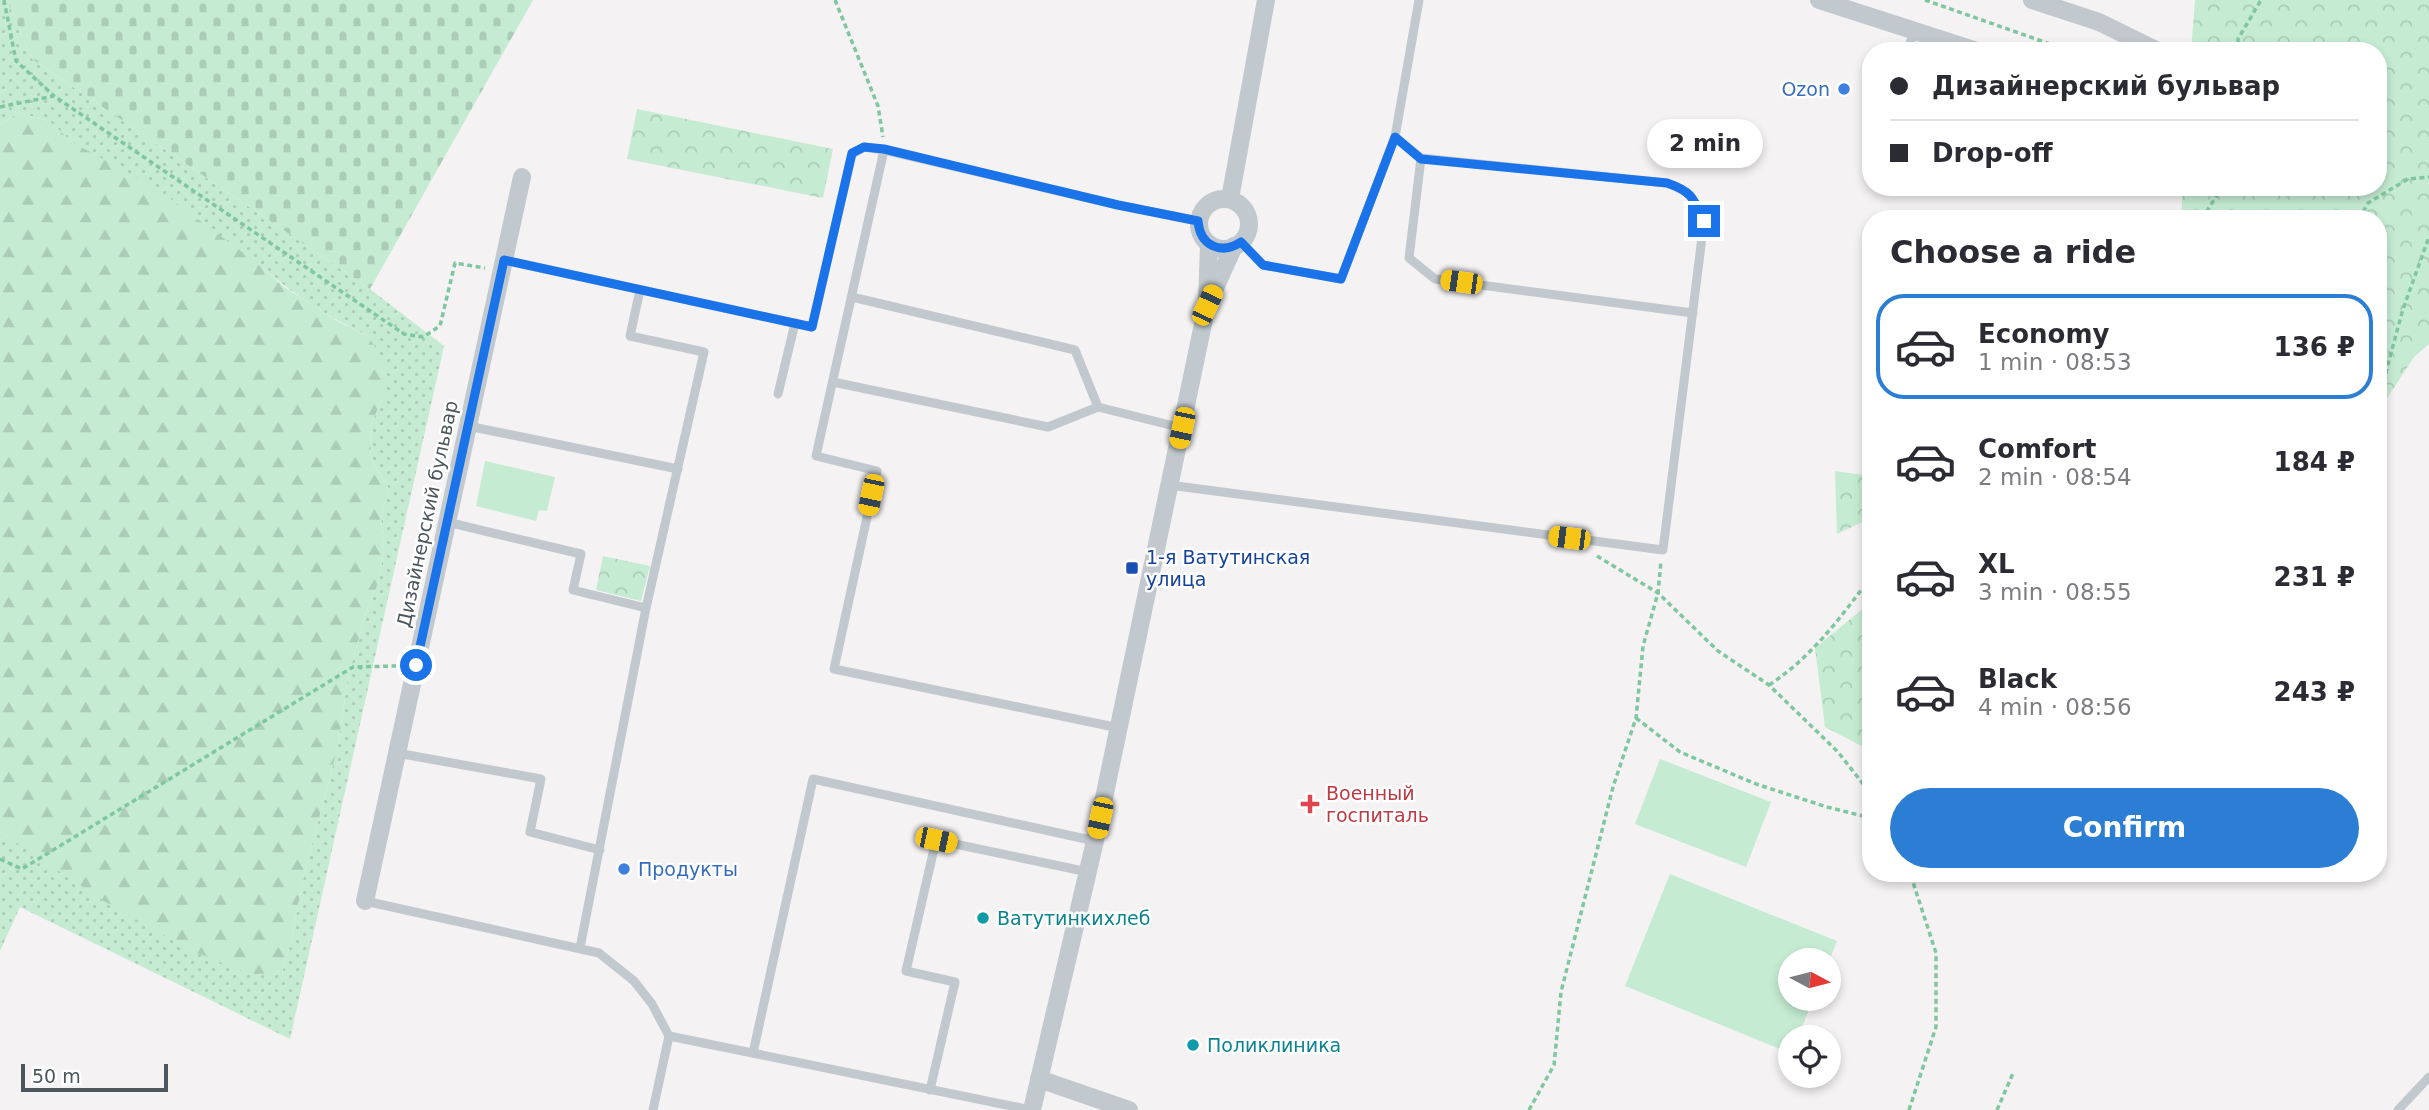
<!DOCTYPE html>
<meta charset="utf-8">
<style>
body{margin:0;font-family:"DejaVu Sans",sans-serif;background:#f7f7f7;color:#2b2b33;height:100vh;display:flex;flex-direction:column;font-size:26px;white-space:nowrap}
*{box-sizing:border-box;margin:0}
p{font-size:23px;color:#7c7c81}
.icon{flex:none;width:38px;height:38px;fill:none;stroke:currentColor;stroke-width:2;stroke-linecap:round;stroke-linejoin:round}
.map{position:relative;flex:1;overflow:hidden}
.drawer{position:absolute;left:1862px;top:210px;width:525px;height:672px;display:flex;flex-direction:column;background:#fff;border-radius:28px;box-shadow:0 4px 10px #0003}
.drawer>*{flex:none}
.banner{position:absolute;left:1862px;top:42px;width:525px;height:154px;border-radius:28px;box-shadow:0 4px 10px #0003;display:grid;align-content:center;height:154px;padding:0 28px;background:#fff}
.needle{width:46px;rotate:97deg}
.controls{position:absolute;left:1778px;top:948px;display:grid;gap:14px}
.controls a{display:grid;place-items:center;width:63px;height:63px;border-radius:50%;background:#fff;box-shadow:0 4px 10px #0003;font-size:35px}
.scale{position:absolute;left:21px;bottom:18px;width:147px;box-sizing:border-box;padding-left:7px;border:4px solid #4b565d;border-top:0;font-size:19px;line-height:24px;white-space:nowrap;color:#4b565d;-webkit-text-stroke:5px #fff;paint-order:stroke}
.end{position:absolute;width:32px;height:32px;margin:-16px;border:9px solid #1a73e8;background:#fff;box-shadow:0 0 0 4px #fff}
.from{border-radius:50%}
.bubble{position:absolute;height:49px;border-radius:24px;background:#fff;box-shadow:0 4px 10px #0003;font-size:23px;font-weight:700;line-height:49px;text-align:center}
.car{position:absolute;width:21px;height:42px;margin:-21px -10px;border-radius:9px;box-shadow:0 0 5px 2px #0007;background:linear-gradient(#f5c518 24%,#345 0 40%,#f5c518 0 76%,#345 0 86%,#f5c518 0)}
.banner b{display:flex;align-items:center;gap:24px;height:66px;font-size:26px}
.banner b+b{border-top:2px solid #e1e1e2}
.banner i{width:18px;height:18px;background:#2b2b33}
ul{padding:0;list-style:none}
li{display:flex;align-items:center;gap:21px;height:105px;margin:0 14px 10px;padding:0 14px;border:4px solid transparent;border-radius:28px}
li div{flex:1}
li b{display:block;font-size:26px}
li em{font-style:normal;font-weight:700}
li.on{border-color:#2b7ed4}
li>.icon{width:63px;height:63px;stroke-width:1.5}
h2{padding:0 28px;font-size:32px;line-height:84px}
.cta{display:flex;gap:14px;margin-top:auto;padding:14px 28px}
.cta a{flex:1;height:80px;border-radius:42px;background:#2b7ed4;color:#fff;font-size:28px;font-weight:700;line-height:80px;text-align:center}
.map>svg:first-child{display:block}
</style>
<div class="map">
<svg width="2429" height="1110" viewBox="0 0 2429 1110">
<defs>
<pattern id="grass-dots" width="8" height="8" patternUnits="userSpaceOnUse" patternTransform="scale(1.75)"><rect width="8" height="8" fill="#c5ecd2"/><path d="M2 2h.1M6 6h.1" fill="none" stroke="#abccb7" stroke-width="1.8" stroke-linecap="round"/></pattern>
<pattern id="forest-firs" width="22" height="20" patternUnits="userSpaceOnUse" patternTransform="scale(1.75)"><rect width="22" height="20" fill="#c5ecd2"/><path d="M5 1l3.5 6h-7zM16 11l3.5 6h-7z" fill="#abccb7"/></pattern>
<pattern id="cemetery-stones" width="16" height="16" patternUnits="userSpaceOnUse" patternTransform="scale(1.75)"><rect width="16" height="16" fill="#c5ecd2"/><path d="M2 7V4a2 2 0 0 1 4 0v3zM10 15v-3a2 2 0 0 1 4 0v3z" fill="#abccb7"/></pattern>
<pattern id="park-crowns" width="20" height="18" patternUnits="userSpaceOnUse" patternTransform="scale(1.75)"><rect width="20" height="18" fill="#c5ecd2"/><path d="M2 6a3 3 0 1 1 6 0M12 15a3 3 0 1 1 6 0" fill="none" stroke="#abccb7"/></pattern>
</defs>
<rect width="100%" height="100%" fill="#f4f2f2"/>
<!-- grass -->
<path fill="url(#grass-dots)" d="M 0,0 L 7,0 L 32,59 L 370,289 L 444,346 L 290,1039 L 20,907 L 0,951 L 0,832 L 190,950 L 282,973 L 291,942 L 304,875 L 338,746 L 348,677 L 366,613 L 378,583 L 384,550 L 381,517 L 389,489 L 371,459 L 370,427 L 383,397 L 368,336 C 329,317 293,295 261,266 L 72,142 L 49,121 L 19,113 L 0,124 Z"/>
<!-- forest -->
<path fill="url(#forest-firs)" d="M 19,113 L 49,121 L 72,142 L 156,188 L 261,266 L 284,287 L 339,322 L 368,336 L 386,364 L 383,397 L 370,427 L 371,459 L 389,489 L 381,517 L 384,550 L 378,583 L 366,613 L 348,677 L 338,746 L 304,875 L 291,942 L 282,973 L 250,974 L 190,950 L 104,901 L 0,832 L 0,124 Z"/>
<!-- cemetery -->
<path fill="url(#cemetery-stones)" d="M 7,0 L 533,0 L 370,289 L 32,59 Z"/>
<!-- park -->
<g fill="url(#park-crowns)">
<path d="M 2195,0 L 2429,0 L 2429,344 L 2414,357 L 2378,412 L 2378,219 L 2181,219 L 2183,187 L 2378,187 L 2378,51 L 2191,51 Z"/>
<path d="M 637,109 L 833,149 L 823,198 L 627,159 Z"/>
<path d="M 1835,471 L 1871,476 L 1871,518 L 1837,534 Z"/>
<path d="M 603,556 L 650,566 L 641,601 L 596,590 Z"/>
<path d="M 1871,602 L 1871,751 L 1825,727 L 1815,648 Z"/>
</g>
<!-- garden -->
<g fill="#c5ecd2">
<path d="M 485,461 L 555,477 L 547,511 L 539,510 L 536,521 L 476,506 Z"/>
<path d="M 1660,759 L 1771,802 L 1746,867 L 1635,824 Z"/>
<path d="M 1670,874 L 1837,941 L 1829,961 L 1790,961 L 1790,999 L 1813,999 L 1798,1038 L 1790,1038 L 1790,1053 L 1625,986 Z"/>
</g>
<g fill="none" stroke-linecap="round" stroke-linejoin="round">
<!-- path -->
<g stroke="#80c7a0" stroke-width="3.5" stroke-dasharray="5 3.5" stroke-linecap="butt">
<path d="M 4,0 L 16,61 L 54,96"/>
<path d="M 835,0 L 878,106 L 883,137"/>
<path d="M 1925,0 L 2070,51"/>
<path d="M 2238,51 L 2238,39 L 2261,0"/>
<path d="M 0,107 L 54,96 L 404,334 L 423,337 L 440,326 L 455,263 L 485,268"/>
<path d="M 2202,219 L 2222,187"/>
<path d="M 2359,219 L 2368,203 L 2408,179 L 2429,177"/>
<path d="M 2378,424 L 2387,368 L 2403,309 L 2429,237"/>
<path d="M 1597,556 L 1658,593 L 1718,651 L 1769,685 L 1838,752 L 1871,794"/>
<path d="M 1769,685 C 1812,657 1840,618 1871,577"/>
<path d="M 1636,718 L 1680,752 L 1756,784 L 1827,807 L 1871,818"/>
<path d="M 0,859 L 22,869 L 353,667 L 397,666"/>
<path d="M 1529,1110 L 1554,1065 L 1561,992 L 1613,787 L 1636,718 L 1643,646 L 1658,593 L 1661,561"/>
<path d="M 1909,1110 L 1936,1027 L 1936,953 L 1910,873"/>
<path d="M 1997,1110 L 2014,1071"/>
</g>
<!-- service -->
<g stroke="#c1c9ce" stroke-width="9">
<path d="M 1908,51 L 1914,30"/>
<path d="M 884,150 L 816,456 L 877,471 L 834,669 L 1119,728"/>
<path d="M 1421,158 L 1409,258 L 1435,279 L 1693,313"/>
<path d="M 1241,242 L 1263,265 L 1341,279 L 1395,137 L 1419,0"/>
<path d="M 504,260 L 812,327 L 852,154 L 864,147 L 884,150 L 1118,205 L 1198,221"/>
<path d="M 833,382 L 1048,427 L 1098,407 L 1075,350 L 852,297"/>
<path d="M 778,394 L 795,323"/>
<path d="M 1098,407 L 1182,428"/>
<path d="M 468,426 L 678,469"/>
<path d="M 1169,485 L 1663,550 L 1704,221 C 1693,197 1691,192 1667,183 L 1421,158 L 1395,137"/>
<path d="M 447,522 L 581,554 L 573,590 L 646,608"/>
<path d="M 397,753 L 541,779 L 530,832 L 600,850"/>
<path d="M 365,901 L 599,953 L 634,981 L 652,1004 L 669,1036 L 1031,1110"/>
<path d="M 580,948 L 646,608 L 704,352 L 630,336 L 640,290"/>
<path d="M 753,1053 L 813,779 L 1095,841"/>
<path d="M 930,1090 L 955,982 L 906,971 L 936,840 L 1088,872"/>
<path d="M 653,1110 L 669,1036"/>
<path d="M 2398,1110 L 2429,1077"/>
</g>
<!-- minor -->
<g stroke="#c1c9ce" stroke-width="18">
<path d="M 1819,0 L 1977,51"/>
<path d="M 2032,0 L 2099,22 L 2158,51"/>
<path d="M 1230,199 L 1266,0"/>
<circle cx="1224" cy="224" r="25"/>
<path d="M 1210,299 L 1234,246"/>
<path d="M 365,901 L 522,177"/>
<path d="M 1039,1079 L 1129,1110"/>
<path d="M 1032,1110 L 1095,841 L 1207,305 L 1209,244"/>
</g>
</g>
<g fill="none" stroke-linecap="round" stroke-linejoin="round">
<!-- route -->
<path stroke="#1a73e8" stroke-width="9" d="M 416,665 L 504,260 L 812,327 L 852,153 L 864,147 L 884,149 L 1118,205 L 1198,221 C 1200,246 1221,255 1241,242 L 1263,265 L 1341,279 L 1395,137 L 1421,159 L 1667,183 C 1691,191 1693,197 1704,221"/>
</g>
<!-- markers -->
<g fill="#3f7fe0" stroke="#fff" stroke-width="2.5">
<circle cx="1844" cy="89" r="7"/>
<circle cx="624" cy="869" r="7"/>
</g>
<rect fill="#1a4fb4" stroke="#fff" stroke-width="2.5" x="1125" y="561" width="14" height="14" rx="3.5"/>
<path fill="#e0444e" stroke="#fff" stroke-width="2.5" d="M1306.5 793.5h7v7h7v7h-7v7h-7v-7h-7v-7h7z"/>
<g fill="#0f9aa8" stroke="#fff" stroke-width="2.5">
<circle cx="983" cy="918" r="7"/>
<circle cx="1193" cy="1045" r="7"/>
</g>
<g text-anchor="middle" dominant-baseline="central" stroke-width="5" stroke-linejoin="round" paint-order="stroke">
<!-- shop labels -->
<g font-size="19" fill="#366cbe" stroke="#fff" text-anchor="end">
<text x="1830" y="89">Ozon</text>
<text x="638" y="869" text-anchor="start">Продукты</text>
</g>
<!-- street labels -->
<g font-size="19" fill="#4b565d" stroke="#fff">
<text transform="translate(427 514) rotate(-78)">Дизайнерский бульвар</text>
</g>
<!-- transit labels -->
<g font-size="19" fill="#164399" stroke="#fff" text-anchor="start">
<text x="1146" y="557">1-я Ватутинская<tspan x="1146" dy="22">улица</tspan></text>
</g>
<!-- health labels -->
<g font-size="19" fill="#be3a42" stroke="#fff" text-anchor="start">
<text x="1326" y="793">Военный<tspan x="1326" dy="22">госпиталь</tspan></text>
</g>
<!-- culture labels -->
<g font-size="19" fill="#0d838f" stroke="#fff" text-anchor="start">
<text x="997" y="918">Ватутинкихлеб</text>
<text x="1207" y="1045">Поликлиника</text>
</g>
</g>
</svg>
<div class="controls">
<a><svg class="needle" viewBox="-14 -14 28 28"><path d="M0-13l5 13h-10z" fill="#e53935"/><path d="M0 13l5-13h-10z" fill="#7c7c81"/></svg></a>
<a><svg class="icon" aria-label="locate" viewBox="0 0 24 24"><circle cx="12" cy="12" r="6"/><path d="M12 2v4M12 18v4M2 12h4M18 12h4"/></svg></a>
</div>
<div class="scale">50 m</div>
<i class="end from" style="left:416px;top:665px"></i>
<i class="end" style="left:1704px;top:221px"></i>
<div class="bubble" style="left:1647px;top:119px;width:116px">2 min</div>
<i class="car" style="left:1461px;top:282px;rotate:278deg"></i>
<i class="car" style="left:1207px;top:305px;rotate:25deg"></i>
<i class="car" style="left:1182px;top:428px;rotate:192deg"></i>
<i class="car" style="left:871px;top:495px;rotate:192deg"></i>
<i class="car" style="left:1569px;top:538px;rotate:277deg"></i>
<i class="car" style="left:1100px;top:818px;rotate:192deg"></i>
<i class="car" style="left:936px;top:840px;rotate:102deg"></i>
<div class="banner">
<b><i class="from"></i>Дизайнерский бульвар</b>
<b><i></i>Drop-off</b>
</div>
<section class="drawer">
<h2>Choose a ride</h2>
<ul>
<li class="on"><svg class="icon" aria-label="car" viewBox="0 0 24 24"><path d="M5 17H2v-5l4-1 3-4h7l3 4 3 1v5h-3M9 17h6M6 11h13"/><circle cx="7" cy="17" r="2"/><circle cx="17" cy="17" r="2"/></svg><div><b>Economy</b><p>1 min · 08:53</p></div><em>136 ₽</em></li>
<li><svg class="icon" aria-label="car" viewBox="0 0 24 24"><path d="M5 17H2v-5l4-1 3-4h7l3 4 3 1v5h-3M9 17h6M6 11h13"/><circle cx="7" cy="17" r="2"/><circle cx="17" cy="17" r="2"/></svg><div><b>Comfort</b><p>2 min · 08:54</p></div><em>184 ₽</em></li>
<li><svg class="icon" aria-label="car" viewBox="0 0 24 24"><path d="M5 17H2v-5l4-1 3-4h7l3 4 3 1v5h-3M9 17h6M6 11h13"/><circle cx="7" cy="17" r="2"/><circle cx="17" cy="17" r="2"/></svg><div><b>XL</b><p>3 min · 08:55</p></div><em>231 ₽</em></li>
<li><svg class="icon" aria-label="car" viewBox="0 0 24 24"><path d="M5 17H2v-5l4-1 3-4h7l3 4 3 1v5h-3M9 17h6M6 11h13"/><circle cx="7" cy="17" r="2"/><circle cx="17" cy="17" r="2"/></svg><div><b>Black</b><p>4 min · 08:56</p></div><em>243 ₽</em></li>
</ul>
<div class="cta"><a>Confirm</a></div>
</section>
</div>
